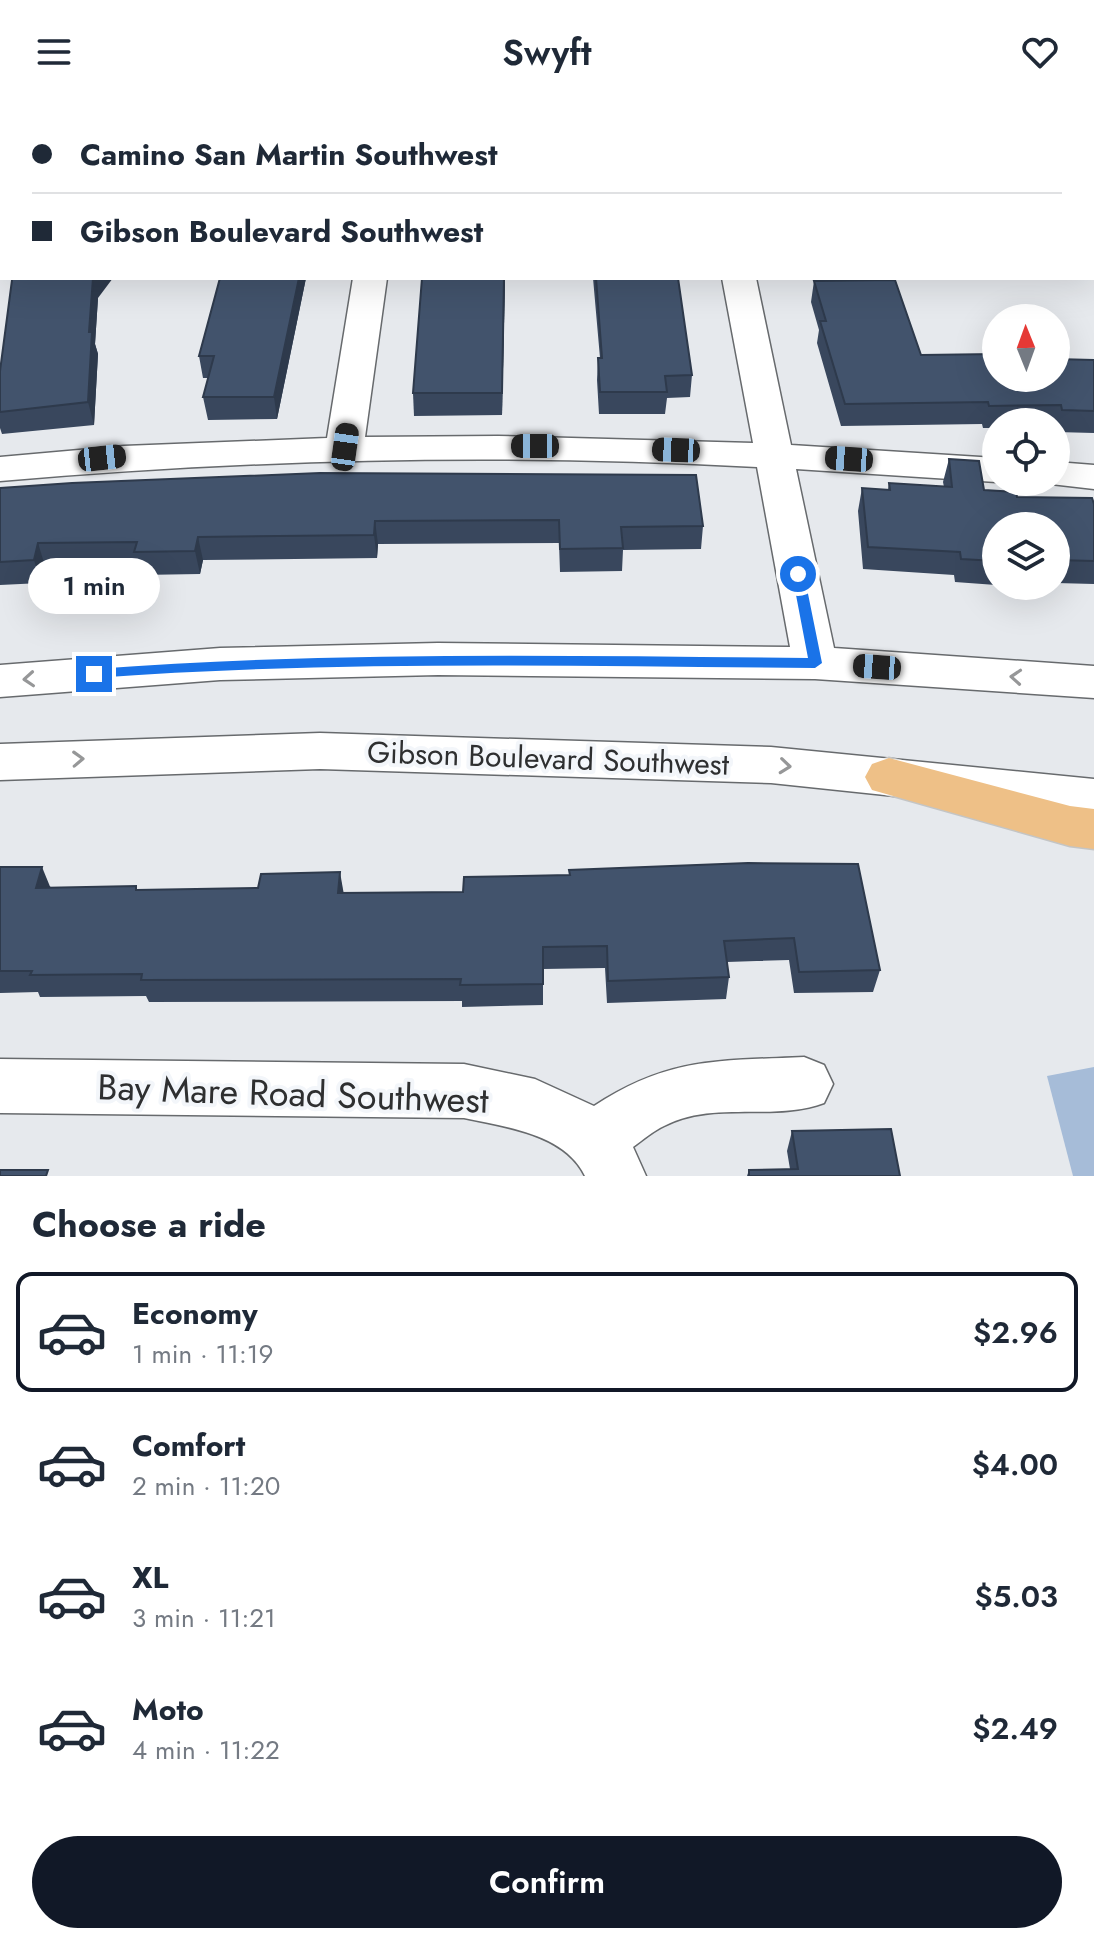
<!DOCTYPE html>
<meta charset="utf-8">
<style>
body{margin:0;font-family:Jost,sans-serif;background:#f2f2f3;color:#1f2937;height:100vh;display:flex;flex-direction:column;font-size:30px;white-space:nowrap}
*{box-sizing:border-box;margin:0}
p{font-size:26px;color:#747a83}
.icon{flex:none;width:44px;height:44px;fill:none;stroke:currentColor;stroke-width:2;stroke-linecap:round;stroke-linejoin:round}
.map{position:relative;height:1072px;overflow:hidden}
.side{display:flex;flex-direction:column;background:#fff;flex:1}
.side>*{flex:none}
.top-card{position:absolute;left:0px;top:0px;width:1094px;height:176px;box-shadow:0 8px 32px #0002;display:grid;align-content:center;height:176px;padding:0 32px;background:#fff}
.needle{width:52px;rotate:359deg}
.tools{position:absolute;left:982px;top:200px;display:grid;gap:16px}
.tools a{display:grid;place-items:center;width:88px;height:88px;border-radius:50%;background:#fff;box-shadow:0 8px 32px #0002;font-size:40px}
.end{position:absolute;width:36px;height:36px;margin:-18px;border:10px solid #1a73e8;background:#fff;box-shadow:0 0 0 4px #fff}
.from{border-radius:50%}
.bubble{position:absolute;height:56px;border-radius:28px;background:#fff;box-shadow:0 8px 32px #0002;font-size:26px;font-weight:600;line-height:56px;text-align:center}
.car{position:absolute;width:24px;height:48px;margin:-24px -12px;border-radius:10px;box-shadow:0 0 6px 2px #0007;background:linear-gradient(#222 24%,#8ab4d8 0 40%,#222 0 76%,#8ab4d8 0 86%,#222 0)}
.top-card b{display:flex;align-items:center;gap:28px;height:76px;font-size:30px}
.top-card b+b{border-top:2px solid #e0e1e3}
.top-card i{width:20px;height:20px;background:#1f2937}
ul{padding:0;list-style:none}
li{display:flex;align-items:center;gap:24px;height:120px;margin:0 16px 12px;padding:0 16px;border:4px solid transparent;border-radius:16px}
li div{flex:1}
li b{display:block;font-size:30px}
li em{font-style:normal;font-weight:600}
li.selected{border-color:#111827}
li>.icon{width:72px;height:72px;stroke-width:1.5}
h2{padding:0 32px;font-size:36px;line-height:96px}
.cta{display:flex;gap:16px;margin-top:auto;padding:16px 32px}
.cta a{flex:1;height:92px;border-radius:48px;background:#111827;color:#fff;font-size:32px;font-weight:600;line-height:92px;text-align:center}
header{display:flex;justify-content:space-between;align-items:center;height:104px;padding:0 32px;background:#fff;font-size:36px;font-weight:600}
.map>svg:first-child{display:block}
</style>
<header><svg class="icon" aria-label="menu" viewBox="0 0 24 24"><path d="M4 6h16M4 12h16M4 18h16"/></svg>Swyft<svg class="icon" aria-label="heart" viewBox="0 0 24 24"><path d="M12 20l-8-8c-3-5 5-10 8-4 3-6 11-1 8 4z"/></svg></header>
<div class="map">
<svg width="1094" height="1072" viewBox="0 0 1094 1072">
<rect width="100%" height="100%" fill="#e6e9ed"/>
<!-- water -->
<path fill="#a6bcd8" d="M 1094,963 L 1094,1072 L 1073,1072 L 1047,972 Z"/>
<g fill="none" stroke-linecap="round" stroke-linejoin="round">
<!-- minor casing -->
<g stroke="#676a6d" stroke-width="3">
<g id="minor">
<path d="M 651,0 L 680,0 L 681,2 L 653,2 Z"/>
<path d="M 2,137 L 2,158 L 0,159 L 0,138 Z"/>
<path d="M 353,174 L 387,174 L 365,333 L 498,332 L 753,339 L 722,174 L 756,174 L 791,341 L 996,354 L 996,378 L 796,365 L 834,544 L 1094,562 L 1094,594 L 815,575 L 438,571 L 220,576 L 0,593 L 0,561 L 220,544 L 438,539 L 790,543 L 757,363 C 504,349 252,355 0,377 L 0,353 L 124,342 L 327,334 Z"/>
<path d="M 1056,358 L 1094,361 L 1094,385 L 1042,379 L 1056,378 Z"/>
<path d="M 320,629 L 771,643 L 1094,675 L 1094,713 L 771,679 L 320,665 L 0,676 L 0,640 Z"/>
<path d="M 804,953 L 824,961 L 833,980 L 824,999 C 774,1018 713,996 664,1022 C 653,1027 643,1036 633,1043 L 646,1072 L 585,1072 C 565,1030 506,1023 464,1014 L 0,1009 L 0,955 L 464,960 L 535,975 L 594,1002 C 669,953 718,957 804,953 Z"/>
</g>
</g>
<!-- major casing -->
<g stroke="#c4c5c5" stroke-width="3">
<path id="major" d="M 889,654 L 1070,702 L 1094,705 L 1094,745 L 1070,742 L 872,686 L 865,673 L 872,660 Z"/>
</g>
<!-- minor -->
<use href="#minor" fill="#fff" fill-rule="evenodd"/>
<!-- major -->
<use href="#major" fill="#eec087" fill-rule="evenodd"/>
</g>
<!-- wall -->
<g fill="#39475d">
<path d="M 539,0 L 629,0 L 631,2 L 541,2 Z"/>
<path d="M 1094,0 L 1094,111 L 1092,111 L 1092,2 Z"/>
<path d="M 220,174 L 306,174 L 277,315 L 208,316 L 203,293 L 208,274 L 203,274 L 199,252 Z"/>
<path d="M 505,174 L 502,311 L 414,312 L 413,289 Z"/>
<path d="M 593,174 L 678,174 L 692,271 L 690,293 L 667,294 L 665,310 L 599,310 L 597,276 L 598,254 L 600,254 Z"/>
<path d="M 814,177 L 921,251 L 996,274 L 1094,256 L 1094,329 L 1056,328 L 1056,318 L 996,318 L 996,324 L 983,324 L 982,320 L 841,322 L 817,239 L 819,226 L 811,198 Z"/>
<path d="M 98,194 L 95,240 L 98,250 L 94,321 L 2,330 L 0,324 L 0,267 Z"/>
<path d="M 949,355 L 984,386 L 1017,393 L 1094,400 L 1094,480 L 1056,479 L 1056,422 L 996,422 L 996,481 L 955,478 L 954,471 L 863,465 L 858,407 L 862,384 L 888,386 L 889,379 L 944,383 L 943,378 Z"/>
<path d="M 0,384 L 703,422 L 701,445 L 623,446 L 622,467 L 560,468 L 559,439 L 378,440 L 377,454 L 203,456 L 200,470 L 140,471 L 138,461 L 45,462 L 41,479 L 0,481 Z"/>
<path d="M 748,759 L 880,866 L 873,888 L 794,889 L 789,856 L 727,858 L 729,873 L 726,895 L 607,899 L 605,864 L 543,865 L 543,901 L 462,903 L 462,897 L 149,898 L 146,892 L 40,893 L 38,888 L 0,889 L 0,763 L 51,783 L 138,786 L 344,789 L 463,788 L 569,771 Z"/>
<path d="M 792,1027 L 900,1072 L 747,1072 L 749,1066 L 790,1065 L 787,1047 Z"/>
</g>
<!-- shaded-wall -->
<g fill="#2e3a4c">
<rect x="556" y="0" width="12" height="2"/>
<rect x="0" y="87" width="2" height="23"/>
<path d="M 93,174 L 113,174 L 98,194 L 95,240 L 98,250 L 94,321 L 88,298 L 89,228 Z"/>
<path d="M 299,174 L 306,174 L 277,315 L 274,293 Z"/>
<path d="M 504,174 L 505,174 L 502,311 L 502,289 Z"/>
<path d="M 375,417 L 378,440 L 377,454 L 374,431 Z"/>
<path d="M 198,433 L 203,456 L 200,470 L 195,447 Z"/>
<path d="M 38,439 L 45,462 L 41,479 L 34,456 Z"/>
<path d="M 42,763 L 51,785 L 36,784 Z"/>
<path d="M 340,768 L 344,791 L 338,789 Z"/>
</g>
<!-- building -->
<g fill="#42536c" stroke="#2e3a4c" stroke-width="2">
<path d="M 0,0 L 191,0 L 187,2 L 2,2 L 2,87 L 0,87 Z"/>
<path d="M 395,0 L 403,0 L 406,2 L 387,2 Z"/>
<path d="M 571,0 L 629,0 L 631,2 L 573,2 Z"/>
<path d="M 964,0 L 1094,0 L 1094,76 L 1092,76 L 1092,2 L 963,2 Z"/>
<path d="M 13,174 L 93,174 L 89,228 L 92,228 L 88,298 L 0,308 L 0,267 L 12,176 Z"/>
<path d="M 220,174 L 299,174 L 274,293 L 203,293 L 214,252 L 199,252 Z"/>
<path d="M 422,174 L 504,174 L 502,289 L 413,289 Z"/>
<path d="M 596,174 L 678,174 L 692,271 L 665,272 L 667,288 L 600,288 L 598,254 L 602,254 Z"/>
<path d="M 895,176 L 921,251 L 996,250 L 996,274 L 1056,274 L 1056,255 L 1094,256 L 1094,307 L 1062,306 L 1061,301 L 989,302 L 988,298 L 845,300 L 820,217 L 826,217 L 814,177 Z"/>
<path d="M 949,355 L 979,357 L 984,386 L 1016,388 L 1017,393 L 1092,394 L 1094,400 L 1094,457 L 1056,456 L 1056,422 L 996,422 L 996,457 L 961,455 L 960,448 L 868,443 L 862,384 L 890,386 L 889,379 L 952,383 Z"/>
<path d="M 320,369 L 696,371 L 703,422 L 621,423 L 623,444 L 560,445 L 559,416 L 375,417 L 374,431 L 198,433 L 195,447 L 134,448 L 137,438 L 38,439 L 34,456 L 0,458 L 0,384 L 72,379 Z"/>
<path d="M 748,759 L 858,760 L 880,866 L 799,868 L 794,834 L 724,837 L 729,873 L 608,877 L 607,842 L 543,843 L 543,880 L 460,881 L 461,875 L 141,876 L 142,870 L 30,871 L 32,867 L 0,867 L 0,763 L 42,763 L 36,784 L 136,782 L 136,786 L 258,784 L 261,770 L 340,768 L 338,789 L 463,788 L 464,773 L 570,771 L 569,766 Z"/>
<path d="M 891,1025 L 900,1072 L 749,1072 L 749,1066 L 798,1065 L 792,1027 Z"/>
<path d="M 0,1066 L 48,1066 L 46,1072 L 0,1072 Z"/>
</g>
<!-- one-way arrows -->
<defs><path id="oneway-chevron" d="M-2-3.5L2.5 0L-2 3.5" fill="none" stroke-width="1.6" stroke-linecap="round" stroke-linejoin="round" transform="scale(2)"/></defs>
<g stroke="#969798">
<use href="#oneway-chevron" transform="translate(1016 573) rotate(-176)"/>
<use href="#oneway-chevron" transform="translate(29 575) rotate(176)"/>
<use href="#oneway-chevron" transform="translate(78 655) rotate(-2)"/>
<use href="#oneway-chevron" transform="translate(785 662) rotate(6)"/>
</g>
<!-- route -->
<path fill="#1a73e8" d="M 798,465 L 804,470 L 822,559 L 815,564 C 574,562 334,556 94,574 L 87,570 L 94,565 C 332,547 569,552 808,554 L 792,470 Z"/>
<g text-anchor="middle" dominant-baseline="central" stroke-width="8" stroke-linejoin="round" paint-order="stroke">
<!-- street labels -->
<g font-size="30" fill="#2e2f30" stroke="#f3f6fa">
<text transform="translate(548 654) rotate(2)">Gibson Boulevard Southwest</text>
</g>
<!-- near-street labels -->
<g font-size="36" fill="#2e2f30" stroke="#f3f6fa">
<text transform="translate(293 989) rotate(2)">Bay Mare Road Southwest</text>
</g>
</g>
</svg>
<div class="tools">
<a><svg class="needle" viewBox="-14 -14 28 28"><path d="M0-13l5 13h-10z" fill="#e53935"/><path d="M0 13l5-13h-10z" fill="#747a83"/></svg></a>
<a><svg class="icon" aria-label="locate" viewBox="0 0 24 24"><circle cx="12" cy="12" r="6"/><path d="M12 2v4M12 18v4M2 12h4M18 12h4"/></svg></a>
<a><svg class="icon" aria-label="layers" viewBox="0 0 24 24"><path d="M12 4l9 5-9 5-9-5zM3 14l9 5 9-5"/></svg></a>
</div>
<i class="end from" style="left:798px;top:470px"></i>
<i class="end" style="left:94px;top:570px"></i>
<div class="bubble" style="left:28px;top:454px;width:132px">1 min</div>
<i class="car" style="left:535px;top:342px;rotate:270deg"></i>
<i class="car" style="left:345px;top:343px;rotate:8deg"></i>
<i class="car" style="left:676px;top:346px;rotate:272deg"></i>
<i class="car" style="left:102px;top:354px;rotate:84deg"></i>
<i class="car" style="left:849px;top:355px;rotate:274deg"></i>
<i class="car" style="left:877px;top:563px;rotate:274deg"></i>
<div class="top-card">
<b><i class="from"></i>Camino San Martin Southwest</b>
<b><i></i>Gibson Boulevard Southwest</b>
</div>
</div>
<section class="side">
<h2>Choose a ride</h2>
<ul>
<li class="selected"><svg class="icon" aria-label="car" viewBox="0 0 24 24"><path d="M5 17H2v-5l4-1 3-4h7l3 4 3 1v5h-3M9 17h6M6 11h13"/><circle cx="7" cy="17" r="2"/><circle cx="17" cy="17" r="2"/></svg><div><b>Economy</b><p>1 min · 11:19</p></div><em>$2.96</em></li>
<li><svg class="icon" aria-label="car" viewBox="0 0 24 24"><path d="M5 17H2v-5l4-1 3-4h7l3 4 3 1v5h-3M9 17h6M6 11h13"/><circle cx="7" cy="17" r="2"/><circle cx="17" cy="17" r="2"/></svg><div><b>Comfort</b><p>2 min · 11:20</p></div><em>$4.00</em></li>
<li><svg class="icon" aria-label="car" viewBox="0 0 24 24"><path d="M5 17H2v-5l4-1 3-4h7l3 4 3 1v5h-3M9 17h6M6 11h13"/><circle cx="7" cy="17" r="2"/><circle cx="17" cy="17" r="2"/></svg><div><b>XL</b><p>3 min · 11:21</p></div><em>$5.03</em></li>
<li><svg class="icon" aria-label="car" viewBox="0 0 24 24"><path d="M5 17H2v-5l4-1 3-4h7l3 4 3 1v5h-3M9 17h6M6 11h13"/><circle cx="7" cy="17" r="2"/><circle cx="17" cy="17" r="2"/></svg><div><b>Moto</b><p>4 min · 11:22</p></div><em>$2.49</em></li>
</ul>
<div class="cta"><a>Confirm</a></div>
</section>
